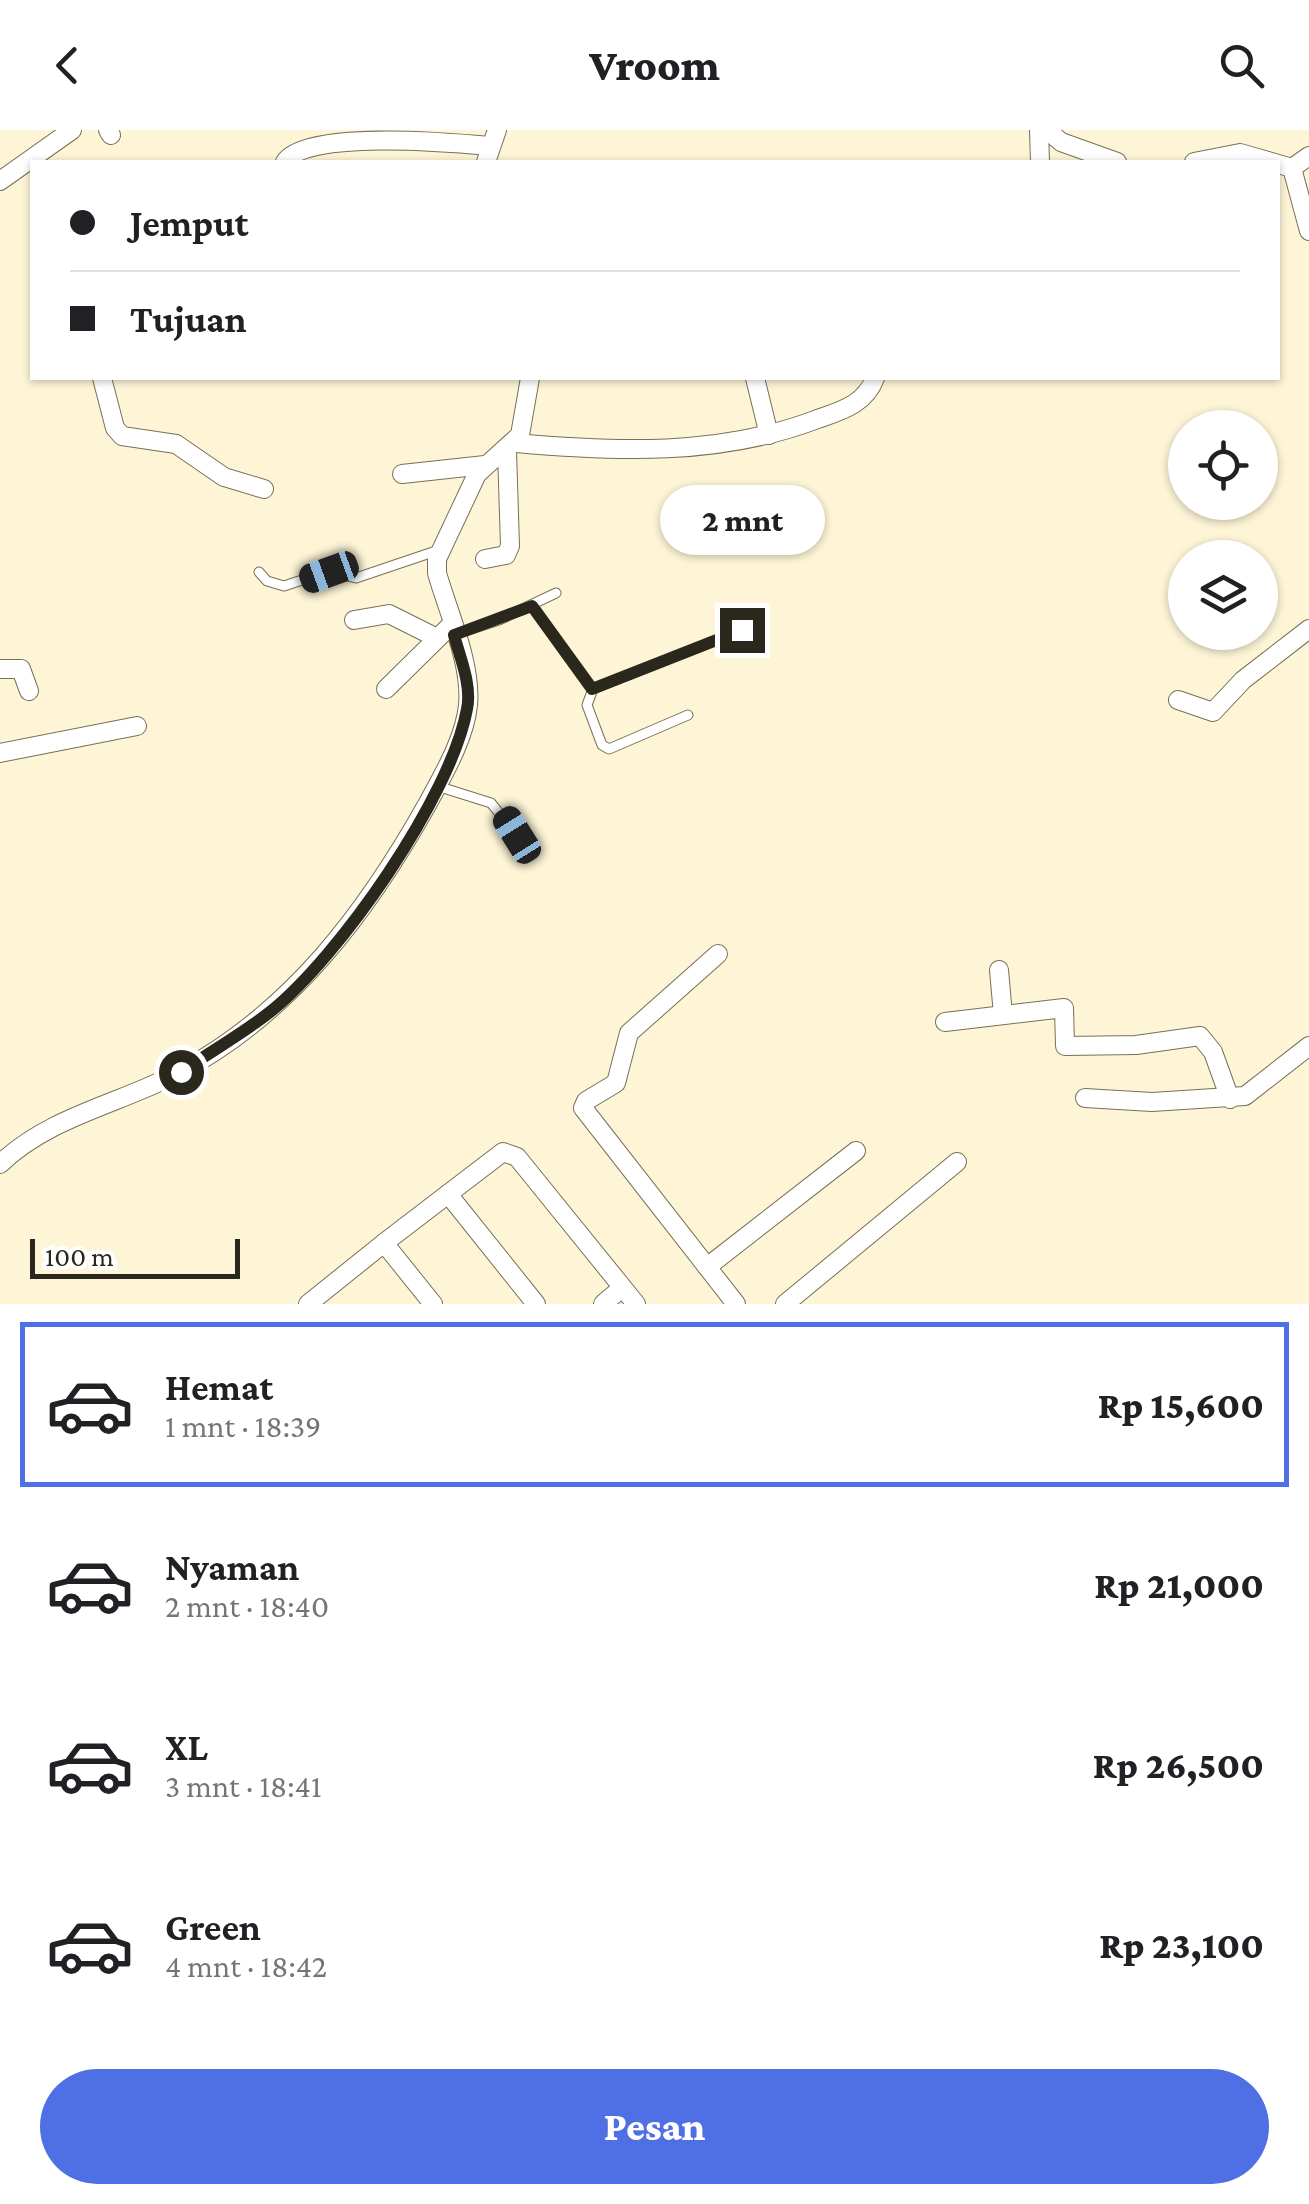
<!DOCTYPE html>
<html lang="id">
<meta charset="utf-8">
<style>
body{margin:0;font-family:"Crimson Pro",serif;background:#f2f2f2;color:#202124;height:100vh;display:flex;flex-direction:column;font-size:38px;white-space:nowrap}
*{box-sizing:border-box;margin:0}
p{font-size:32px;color:#757577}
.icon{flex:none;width:55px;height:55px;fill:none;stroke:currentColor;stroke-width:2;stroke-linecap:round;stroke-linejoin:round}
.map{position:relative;height:1174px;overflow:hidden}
.side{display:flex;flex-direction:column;background:#fff;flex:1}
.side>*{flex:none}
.banner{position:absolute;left:30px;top:30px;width:1250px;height:220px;border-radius:0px;box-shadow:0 2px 8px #0004;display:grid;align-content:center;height:220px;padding:0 40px;background:#fff}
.controls{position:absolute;left:1168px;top:280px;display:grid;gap:20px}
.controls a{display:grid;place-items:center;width:110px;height:110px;border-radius:50%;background:#fff;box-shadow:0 2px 8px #0004;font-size:50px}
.scale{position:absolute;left:30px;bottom:25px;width:210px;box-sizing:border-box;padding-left:10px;border:5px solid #2a271c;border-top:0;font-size:28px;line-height:35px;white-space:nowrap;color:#2a271c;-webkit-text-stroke:8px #fff;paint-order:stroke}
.end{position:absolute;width:45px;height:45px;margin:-22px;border:12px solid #2a271c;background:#fff;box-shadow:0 0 0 5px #fff}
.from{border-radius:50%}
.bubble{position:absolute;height:70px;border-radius:35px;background:#fff;box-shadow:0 2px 8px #0004;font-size:32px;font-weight:800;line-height:70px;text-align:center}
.car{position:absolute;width:30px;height:60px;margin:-30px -15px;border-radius:12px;box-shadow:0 0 8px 2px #0007;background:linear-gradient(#222 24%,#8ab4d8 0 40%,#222 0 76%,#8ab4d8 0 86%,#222 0)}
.banner b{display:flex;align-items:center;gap:35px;height:95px;font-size:38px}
.banner b+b{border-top:2px solid #e0e0e0}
.banner i{width:25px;height:25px;background:#202124}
ul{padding:18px 0 0;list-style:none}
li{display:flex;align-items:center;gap:30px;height:165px;margin:0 20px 15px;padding:0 20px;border:5px solid transparent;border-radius:0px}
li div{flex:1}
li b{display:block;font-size:38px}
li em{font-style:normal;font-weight:800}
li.current{border-color:#4f6fe4}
li>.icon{width:90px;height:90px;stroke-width:1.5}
.action{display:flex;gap:20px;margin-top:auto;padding:20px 40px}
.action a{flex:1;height:115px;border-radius:60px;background:#4f6fe4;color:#fff;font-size:40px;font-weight:800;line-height:115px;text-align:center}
header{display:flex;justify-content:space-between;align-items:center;height:130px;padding:0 40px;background:#fff;font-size:45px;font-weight:800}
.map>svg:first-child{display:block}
</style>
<header><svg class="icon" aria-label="back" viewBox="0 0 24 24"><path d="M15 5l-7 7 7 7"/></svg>Vroom<svg class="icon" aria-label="search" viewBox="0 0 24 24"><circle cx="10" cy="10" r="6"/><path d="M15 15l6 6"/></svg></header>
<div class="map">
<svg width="1309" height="1174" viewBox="0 0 1309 1174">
<rect width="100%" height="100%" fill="#fef5d7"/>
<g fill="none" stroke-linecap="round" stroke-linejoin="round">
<!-- lane casing -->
<g stroke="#787055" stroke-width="11">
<g id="lane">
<path d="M 259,442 L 267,451 L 284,456 L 329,441 L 356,448 L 439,420"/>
<path d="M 532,475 L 593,559 L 742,500"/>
<path d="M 456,504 L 499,490 L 556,463"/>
<path d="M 593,559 L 587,575 L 602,615 L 609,619 L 688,585"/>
<path d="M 437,656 L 491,673 L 517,705"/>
</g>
</g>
<!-- street casing -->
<g stroke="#787055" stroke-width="20">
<g id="street">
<path d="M 108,0 L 111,5"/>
<path d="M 1039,0 L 1040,32"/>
<path d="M 1047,0 L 1061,12 L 1117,32"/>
<path d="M 285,32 C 305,0 446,12 490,16"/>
<path d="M 486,32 L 497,0"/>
<path d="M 1194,32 L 1240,23 L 1292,38 L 1309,101"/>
<path d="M 1292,38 L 1309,26"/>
<path d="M 0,51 L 72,0"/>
<path d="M 102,248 L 115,298 L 122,306 L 176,314 L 224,347 L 264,359"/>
<path d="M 755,248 L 769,305"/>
<path d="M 516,313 C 616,322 719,326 815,290 C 840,281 865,275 875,248"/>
<path d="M 402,344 L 485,335"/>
<path d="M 485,429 L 506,425 L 510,416 L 507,321"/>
<path d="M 354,490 L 389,484 L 437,508"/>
<path d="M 0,539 L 21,539 L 29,561"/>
<path d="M 386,559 L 451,495"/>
<path d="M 1178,570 L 1213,582 L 1243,550 L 1309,499"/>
<path d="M 0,623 L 137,596"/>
<path d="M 718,824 L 629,903 L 616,953 L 586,971 L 583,978 L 736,1174"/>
<path d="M 999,840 L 1003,885"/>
<path d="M 945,892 L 1064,878 L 1065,916 L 1136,915 L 1200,906 L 1213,922 L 1230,969"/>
<path d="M 1085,968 L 1152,972 L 1245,966 L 1309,916"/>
<path d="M 0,1034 C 50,986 120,974 180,942 C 292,882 367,782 428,673 C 443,645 465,608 468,575 C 472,534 448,482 437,443 L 437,429 L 477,344 L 520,305 L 530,248"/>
<path d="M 384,1113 L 448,1064"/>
<path d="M 707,1137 L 856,1021"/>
<path d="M 308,1174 L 384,1113 L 433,1174"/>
<path d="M 536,1174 L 448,1064 L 503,1022 L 517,1027 L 636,1174"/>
<path d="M 603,1174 L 622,1158"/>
<path d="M 785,1174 L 957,1032"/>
</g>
</g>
<!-- lane -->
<use href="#lane" stroke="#fff" stroke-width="9"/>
<!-- street -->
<use href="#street" stroke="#fff" stroke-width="18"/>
</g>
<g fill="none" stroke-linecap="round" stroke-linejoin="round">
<!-- route -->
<path stroke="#2a271c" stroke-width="12" d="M 181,942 C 210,922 242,904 270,882 C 339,827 451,667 467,579 C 472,555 460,528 454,505 L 532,476 L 592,559 L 742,500"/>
</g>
</svg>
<div class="controls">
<a><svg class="icon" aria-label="locate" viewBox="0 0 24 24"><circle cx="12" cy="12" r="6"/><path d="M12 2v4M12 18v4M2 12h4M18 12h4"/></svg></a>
<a><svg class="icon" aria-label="layers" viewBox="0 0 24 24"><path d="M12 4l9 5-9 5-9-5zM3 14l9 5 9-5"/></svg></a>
</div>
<div class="scale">100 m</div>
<i class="end from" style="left:181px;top:942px"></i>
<i class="end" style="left:742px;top:500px"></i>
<div class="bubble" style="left:660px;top:355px;width:165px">2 mnt</div>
<i class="car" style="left:329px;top:442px;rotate:250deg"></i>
<i class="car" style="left:517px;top:705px;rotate:328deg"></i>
<div class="banner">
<b><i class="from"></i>Jemput</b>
<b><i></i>Tujuan</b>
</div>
</div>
<section class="side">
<ul>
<li class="current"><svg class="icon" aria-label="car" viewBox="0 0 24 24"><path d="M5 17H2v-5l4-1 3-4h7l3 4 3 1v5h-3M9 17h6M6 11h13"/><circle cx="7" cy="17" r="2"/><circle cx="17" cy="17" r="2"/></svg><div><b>Hemat</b><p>1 mnt · 18:39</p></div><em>Rp 15,600</em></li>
<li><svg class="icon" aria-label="car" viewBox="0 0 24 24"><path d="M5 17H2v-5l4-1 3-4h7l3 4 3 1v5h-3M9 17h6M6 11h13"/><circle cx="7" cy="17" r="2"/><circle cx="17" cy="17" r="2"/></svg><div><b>Nyaman</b><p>2 mnt · 18:40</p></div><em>Rp 21,000</em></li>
<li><svg class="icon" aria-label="car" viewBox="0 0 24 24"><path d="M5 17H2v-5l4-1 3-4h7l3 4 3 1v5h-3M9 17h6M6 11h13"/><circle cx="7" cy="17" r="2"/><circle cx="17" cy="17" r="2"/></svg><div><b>XL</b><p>3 mnt · 18:41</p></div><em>Rp 26,500</em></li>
<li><svg class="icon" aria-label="car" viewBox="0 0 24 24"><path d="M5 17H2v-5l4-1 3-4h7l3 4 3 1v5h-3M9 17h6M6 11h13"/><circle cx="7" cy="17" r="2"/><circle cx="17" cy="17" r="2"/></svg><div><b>Green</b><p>4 mnt · 18:42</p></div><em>Rp 23,100</em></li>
</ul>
<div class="action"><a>Pesan</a></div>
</section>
